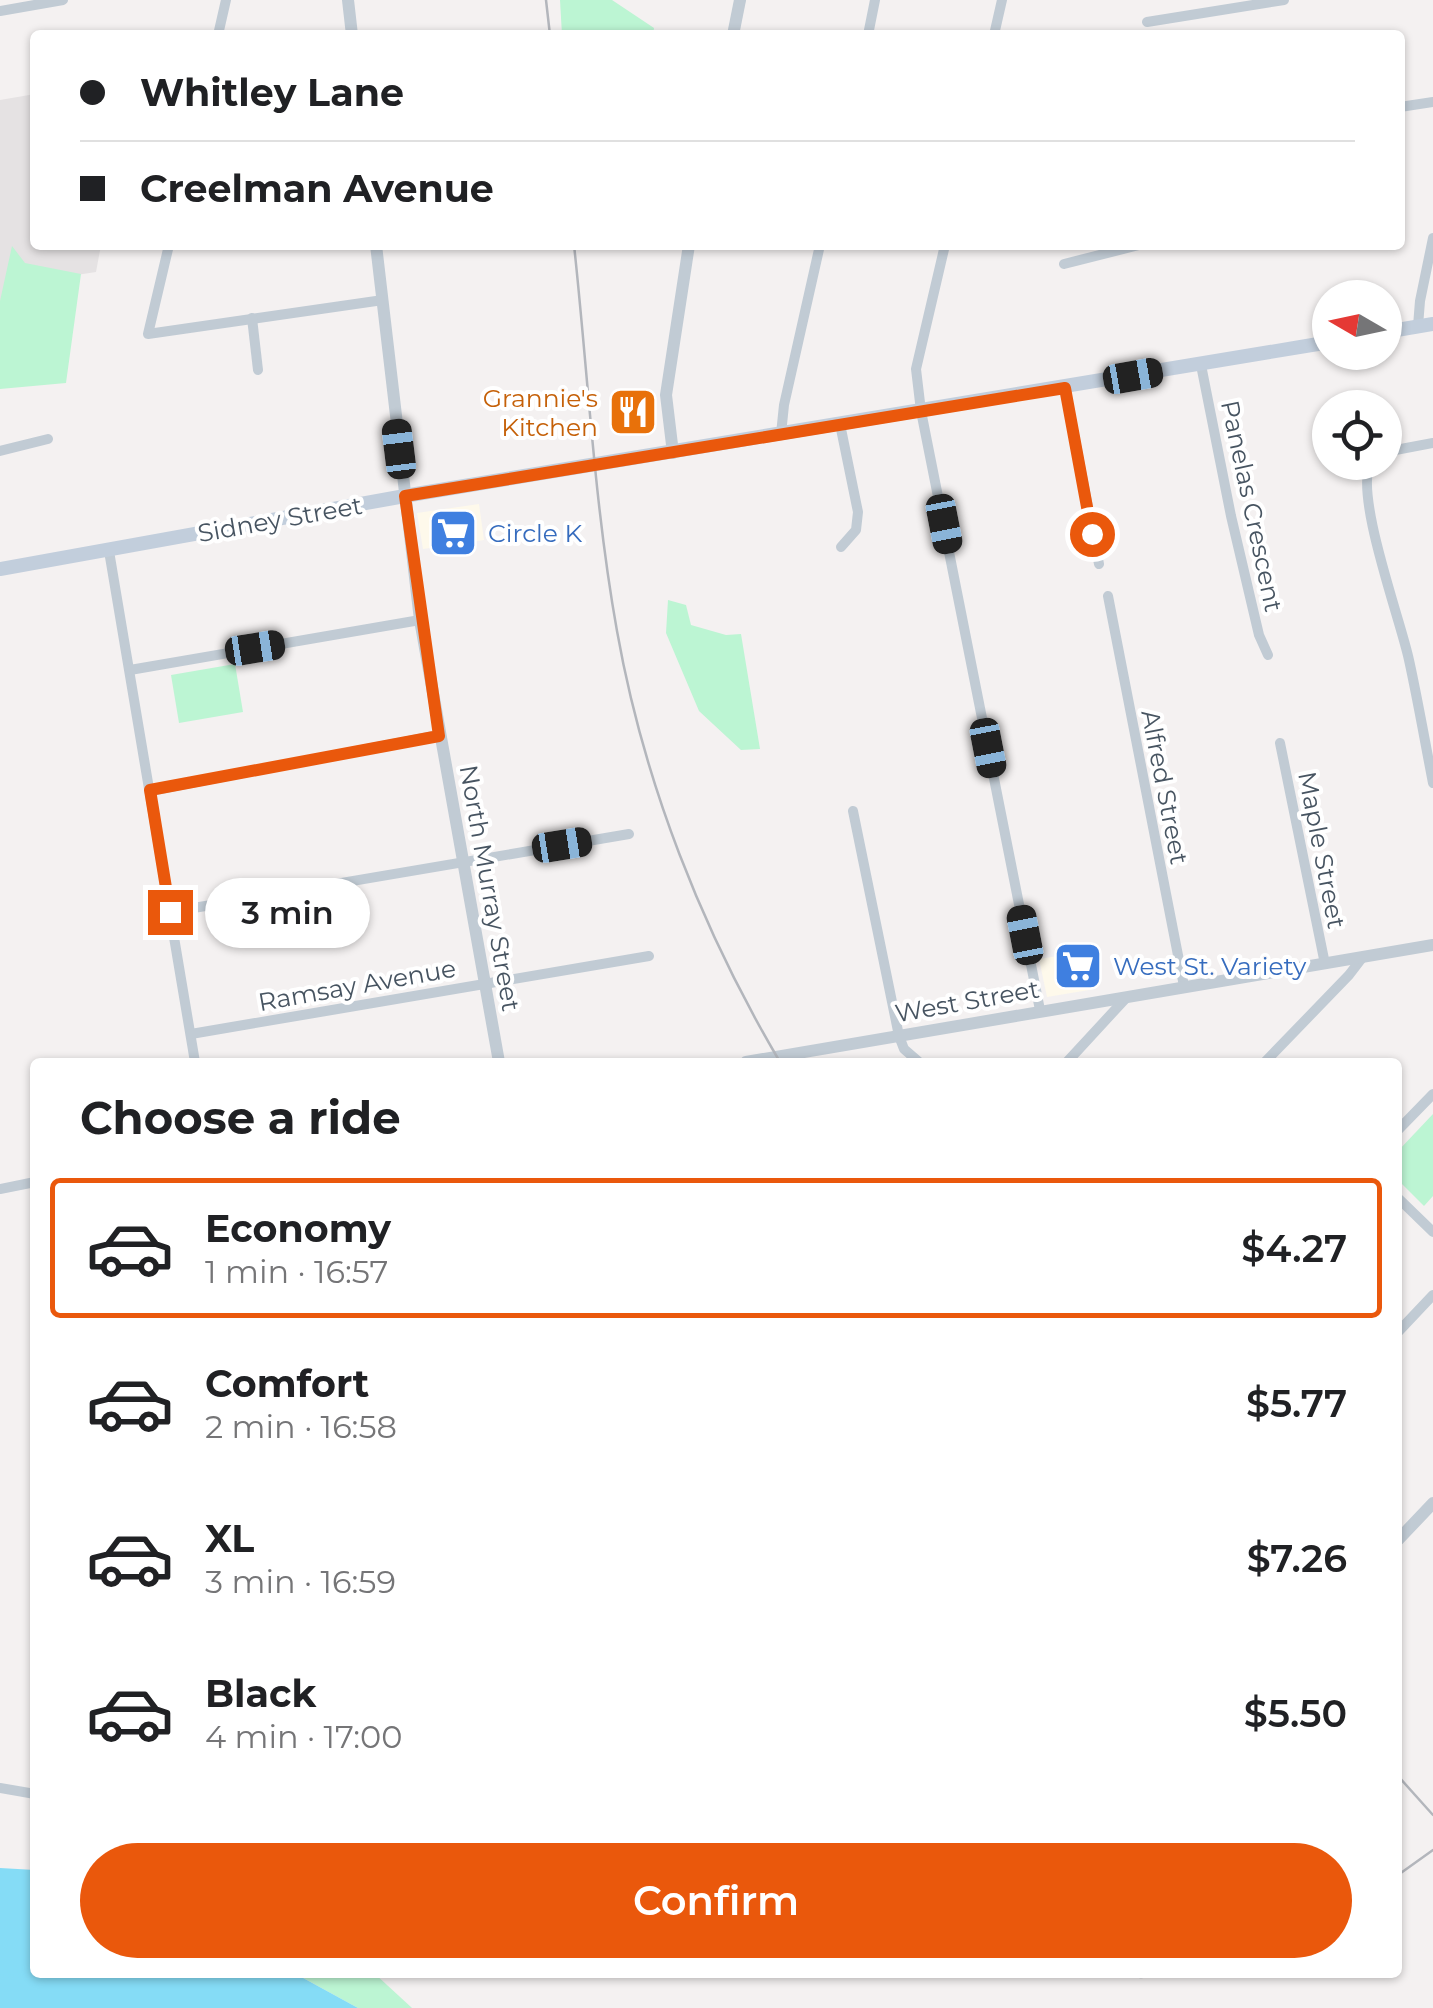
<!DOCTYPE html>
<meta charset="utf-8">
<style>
body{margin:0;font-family:Montserrat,sans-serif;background:#f6f6f6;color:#202124;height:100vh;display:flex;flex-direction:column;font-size:38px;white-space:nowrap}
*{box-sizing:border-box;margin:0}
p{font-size:32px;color:#757577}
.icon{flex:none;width:55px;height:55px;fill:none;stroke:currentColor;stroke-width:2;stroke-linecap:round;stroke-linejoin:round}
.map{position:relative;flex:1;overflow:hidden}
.drawer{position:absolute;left:30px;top:1058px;width:1372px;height:920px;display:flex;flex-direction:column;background:#fff;border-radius:10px;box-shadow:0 2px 8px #0004}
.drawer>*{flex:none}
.top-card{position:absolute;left:30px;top:30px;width:1375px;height:220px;border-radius:10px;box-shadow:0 2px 8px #0004;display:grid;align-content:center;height:220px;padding:0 50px;background:#fff}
.needle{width:65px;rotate:279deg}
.fabs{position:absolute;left:1312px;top:280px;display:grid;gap:20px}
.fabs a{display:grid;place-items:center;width:90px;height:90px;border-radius:50%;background:#fff;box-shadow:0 2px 8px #0004;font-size:50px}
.end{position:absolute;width:45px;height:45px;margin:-22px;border:12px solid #ea580c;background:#fff;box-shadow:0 0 0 5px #fff}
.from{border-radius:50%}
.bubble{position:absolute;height:70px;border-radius:35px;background:#fff;box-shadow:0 2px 8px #0004;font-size:32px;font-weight:600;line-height:70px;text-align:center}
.car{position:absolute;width:30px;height:60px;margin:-30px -15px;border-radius:12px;box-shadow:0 0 8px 2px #0007;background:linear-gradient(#222 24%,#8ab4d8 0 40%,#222 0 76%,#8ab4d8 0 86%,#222 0)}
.top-card b{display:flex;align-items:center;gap:35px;height:95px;font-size:38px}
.top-card b+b{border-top:2px solid #e0e0e0}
.top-card i{width:25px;height:25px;background:#202124}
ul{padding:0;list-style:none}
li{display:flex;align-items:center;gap:30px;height:140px;margin:0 20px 15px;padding:0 30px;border:5px solid transparent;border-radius:10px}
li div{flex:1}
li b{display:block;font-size:38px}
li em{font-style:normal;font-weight:600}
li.selected{border-color:#ea580c}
li>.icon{width:90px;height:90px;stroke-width:1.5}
h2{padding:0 50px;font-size:45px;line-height:120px}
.action{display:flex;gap:20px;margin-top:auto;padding:20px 50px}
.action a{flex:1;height:115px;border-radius:60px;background:#ea580c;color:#fff;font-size:40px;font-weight:600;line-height:115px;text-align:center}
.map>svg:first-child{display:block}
</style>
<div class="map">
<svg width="1433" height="2008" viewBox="0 0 1433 2008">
<rect width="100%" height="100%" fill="#f4f1f1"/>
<!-- commercial -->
<g fill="#fef9eb">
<path d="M 479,504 L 484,540 L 423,549 L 417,513 Z"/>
<path d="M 1089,951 L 1095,989 L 1047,997 L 1039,959 Z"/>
</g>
<!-- education -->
<path fill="#e5e2e3" d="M 35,94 L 35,245 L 101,245 L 96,272 L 5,286 L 0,310 L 0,100 Z"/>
<!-- green -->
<g fill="#bcf5d3">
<path d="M 560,0 L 612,0 L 654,28 L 653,35 L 562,35 Z"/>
<path d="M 12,246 L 25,263 L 81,274 L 66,383 L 0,389 L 0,301 Z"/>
<path d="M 668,600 L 686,605 L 691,625 L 726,635 L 741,634 L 760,749 L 741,750 L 699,711 L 666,633 Z"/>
<path d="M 235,664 L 243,712 L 179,723 L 171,675 Z"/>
<path d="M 1433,1114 L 1433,1196 L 1424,1206 L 1398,1180 L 1398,1151 Z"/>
<path d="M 294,1973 L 374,1973 L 412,2008 L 358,2008 Z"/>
</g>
<!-- water -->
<path fill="#85dcf6" d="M 0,1868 L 35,1870 L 35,1972 L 294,1973 L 358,2008 L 0,2008 Z"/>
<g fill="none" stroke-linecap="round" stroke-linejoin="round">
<!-- minor -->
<g stroke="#c1cbd4" stroke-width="10">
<path d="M 0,11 L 63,0"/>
<path d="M 1147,22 L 1284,0"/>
<path d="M 218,35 L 226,0"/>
<path d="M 868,35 L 875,0"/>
<path d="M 994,35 L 1002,0"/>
<path d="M 1400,107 L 1433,102"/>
<path d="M 169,245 L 148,334 L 383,300"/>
<path d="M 945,245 L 916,369 L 921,411 L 1040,1010"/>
<path d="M 1064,264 L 1139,245"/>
<path d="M 252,318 L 258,370"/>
<path d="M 1418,326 L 1420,301 L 1433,238"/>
<path d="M 1201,365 L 1231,516 L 1259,635 L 1268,655"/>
<path d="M 1065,388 L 1099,564"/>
<path d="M 840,424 L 858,512 L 856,530 L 841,547"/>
<path d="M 781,434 L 784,405 L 820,245"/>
<path d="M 0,451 L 48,439"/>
<path d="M 1385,452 L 1433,443"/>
<path d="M 1371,462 C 1353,493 1401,621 1409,660 C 1418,701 1425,742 1433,783"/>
<path d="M 109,551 L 195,1062"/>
<path d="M 1108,596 L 1184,986"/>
<path d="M 130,670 L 420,620"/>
<path d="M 1280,743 L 1325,964"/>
<path d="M 150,791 L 439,735"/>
<path d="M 853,811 L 899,1036 L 904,1049 L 919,1062"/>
<path d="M 170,912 L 629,834"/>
<path d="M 191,1034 L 649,956"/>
<path d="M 1067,1062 L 1126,998"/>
<path d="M 1265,1062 L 1349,975 L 1362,958"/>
<path d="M 1398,1130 L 1433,1094"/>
<path d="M 0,1189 L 35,1182"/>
<path d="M 1398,1198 L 1433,1232"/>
<path d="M 1398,1332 L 1433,1295"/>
<path d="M 0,1788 L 35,1794"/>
</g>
<!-- tertiary -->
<g stroke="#c1cbd4" stroke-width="12">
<path d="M 348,0 L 352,35"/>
<path d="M 733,35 L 740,0"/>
<path d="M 376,245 L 420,620 L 499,1062"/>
<path d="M 673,453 L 666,395 L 689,245"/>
<path d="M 746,1062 L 1433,945"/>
<path d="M 1398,1540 L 1433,1503"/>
</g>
<!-- secondary -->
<g stroke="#c2cedc" stroke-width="14">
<path d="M 1385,332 L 1433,324"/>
<path d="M 0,569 L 416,494 L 1330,342"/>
</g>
<!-- rail -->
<g stroke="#b3b6bc" stroke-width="2.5">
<path d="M 546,0 L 550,35"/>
<path d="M 574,245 C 588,373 594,503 617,631 C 644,783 702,930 780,1062"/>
<path d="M 1398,1776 L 1433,1815"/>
<path d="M 1398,1875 L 1433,1850"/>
<path d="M 1092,1972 L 1141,1977 L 1187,1972"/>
</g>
</g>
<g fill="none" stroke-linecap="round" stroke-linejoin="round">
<!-- route -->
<path stroke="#ea580c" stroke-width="12" d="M 170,912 L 150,790 L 439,736 L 405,496 L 1065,388 L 1092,534"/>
</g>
<!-- icons -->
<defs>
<g id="restaurant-square" transform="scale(2.5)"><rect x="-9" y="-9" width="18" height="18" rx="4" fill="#e8710a" stroke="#fff"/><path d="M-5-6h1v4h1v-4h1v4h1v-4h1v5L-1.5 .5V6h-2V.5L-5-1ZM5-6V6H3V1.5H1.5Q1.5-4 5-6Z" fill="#fff"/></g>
<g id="supermarket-square" transform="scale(2.5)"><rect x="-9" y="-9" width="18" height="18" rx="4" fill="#3f7fe0" stroke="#fff"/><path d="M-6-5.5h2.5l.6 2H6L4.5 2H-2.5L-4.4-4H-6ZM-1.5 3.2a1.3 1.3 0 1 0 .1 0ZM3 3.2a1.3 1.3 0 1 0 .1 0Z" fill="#fff"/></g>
</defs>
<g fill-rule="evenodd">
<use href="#restaurant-square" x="633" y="412"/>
<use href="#supermarket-square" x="453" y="533"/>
<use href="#supermarket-square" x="1078" y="966"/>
</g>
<g text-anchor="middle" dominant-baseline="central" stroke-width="8" stroke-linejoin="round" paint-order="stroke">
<!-- food labels -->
<g font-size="25" fill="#c56008" stroke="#fff" text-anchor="end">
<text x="598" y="398">Grannie's<tspan x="598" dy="29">Kitchen</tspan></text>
</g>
<!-- street labels -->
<g font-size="25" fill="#475461" stroke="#fff">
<text transform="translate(1252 506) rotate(78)">Panelas Crescent</text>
<text transform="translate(280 519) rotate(-10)">Sidney Street</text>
<text transform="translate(1165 787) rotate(79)">Alfred Street</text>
<text transform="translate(1322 850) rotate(79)">Maple Street</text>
<text transform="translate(490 888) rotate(80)">North Murray Street</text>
<text transform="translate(357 985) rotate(-10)">Ramsay Avenue</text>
<text transform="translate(967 1001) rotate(-10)">West Street</text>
</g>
<!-- shop labels -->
<g font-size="25" fill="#366cbe" stroke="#fff" text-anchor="start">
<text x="488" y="533">Circle K</text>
<text x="1113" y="966">West St. Variety</text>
</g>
</g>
</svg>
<div class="fabs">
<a><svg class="needle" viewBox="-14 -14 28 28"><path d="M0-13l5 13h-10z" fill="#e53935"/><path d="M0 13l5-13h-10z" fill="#757577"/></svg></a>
<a><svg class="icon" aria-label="locate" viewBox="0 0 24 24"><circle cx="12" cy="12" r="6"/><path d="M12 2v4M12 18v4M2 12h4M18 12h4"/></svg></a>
</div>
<i class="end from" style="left:1092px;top:534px"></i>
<i class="end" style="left:170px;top:912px"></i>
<div class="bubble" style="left:205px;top:878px;width:165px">3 min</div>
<i class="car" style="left:1133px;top:376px;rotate:80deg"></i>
<i class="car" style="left:399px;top:449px;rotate:353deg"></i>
<i class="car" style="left:944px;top:524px;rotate:169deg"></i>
<i class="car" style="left:255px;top:648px;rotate:81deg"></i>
<i class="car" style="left:988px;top:748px;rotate:169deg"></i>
<i class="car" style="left:562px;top:845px;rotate:81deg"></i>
<i class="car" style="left:1025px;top:935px;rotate:349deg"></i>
<div class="top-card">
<b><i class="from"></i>Whitley Lane</b>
<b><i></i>Creelman Avenue</b>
</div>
<section class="drawer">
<h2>Choose a ride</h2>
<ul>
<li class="selected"><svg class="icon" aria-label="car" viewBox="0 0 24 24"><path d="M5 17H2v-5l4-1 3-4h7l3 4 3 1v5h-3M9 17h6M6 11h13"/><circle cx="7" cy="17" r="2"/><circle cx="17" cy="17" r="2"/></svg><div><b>Economy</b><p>1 min · 16:57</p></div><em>$4.27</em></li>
<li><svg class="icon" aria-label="car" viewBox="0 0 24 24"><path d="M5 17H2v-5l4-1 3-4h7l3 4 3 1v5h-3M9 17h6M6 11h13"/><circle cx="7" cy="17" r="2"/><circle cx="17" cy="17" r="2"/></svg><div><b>Comfort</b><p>2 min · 16:58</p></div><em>$5.77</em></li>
<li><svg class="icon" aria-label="car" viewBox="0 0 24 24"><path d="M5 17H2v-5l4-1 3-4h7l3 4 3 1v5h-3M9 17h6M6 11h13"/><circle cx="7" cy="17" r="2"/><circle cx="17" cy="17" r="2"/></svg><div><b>XL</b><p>3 min · 16:59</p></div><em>$7.26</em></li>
<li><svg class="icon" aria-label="car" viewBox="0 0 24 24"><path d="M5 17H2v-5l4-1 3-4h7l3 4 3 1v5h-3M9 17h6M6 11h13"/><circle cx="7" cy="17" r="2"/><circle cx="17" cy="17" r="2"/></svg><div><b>Black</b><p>4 min · 17:00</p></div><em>$5.50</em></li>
</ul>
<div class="action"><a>Confirm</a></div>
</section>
</div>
